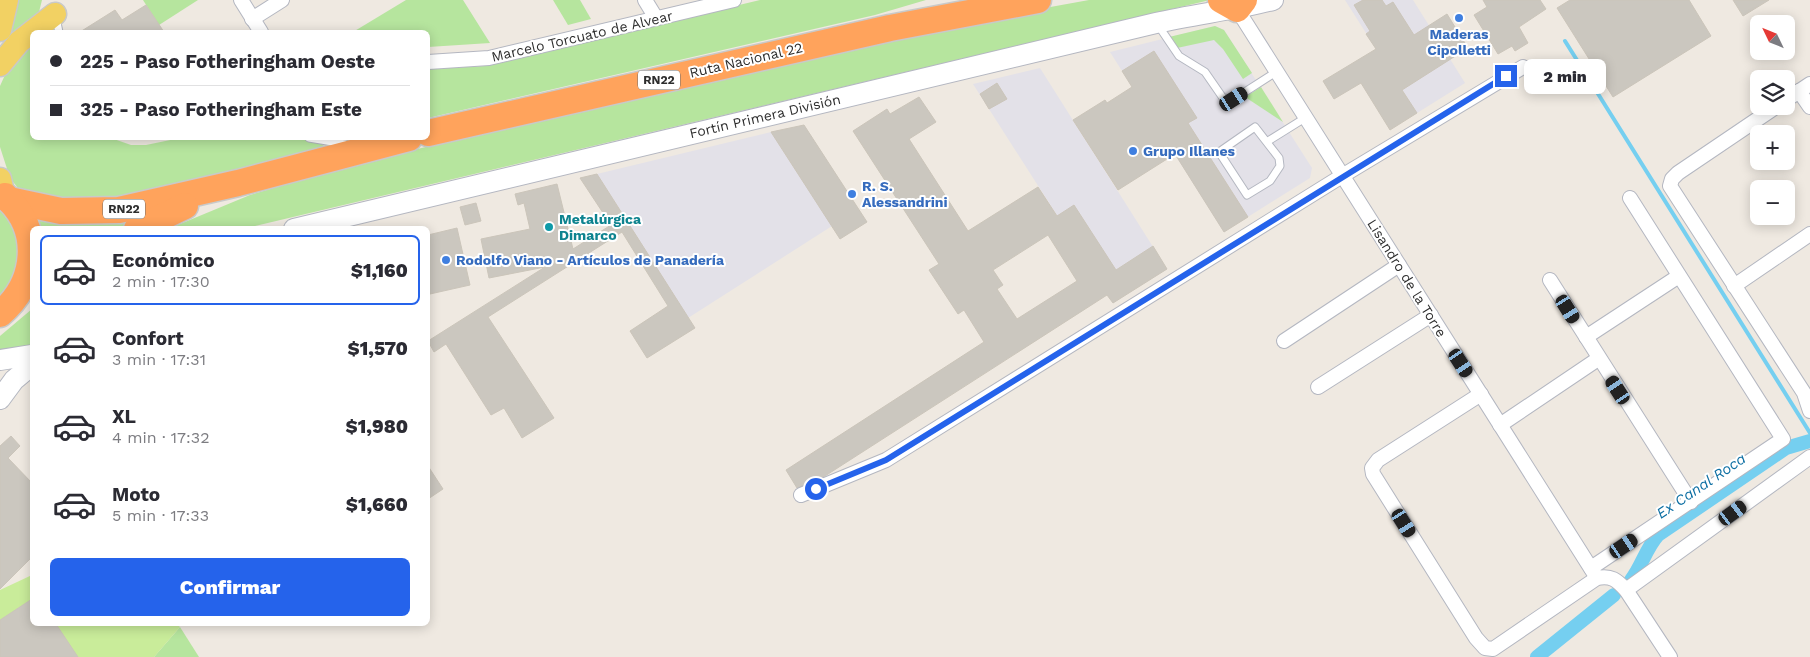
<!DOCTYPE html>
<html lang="es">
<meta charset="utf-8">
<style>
body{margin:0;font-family:"Work Sans",sans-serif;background:#f2f2f3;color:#2b2b33;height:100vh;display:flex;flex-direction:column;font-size:19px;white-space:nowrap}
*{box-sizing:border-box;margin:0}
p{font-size:16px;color:#7c7c81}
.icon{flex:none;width:28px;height:28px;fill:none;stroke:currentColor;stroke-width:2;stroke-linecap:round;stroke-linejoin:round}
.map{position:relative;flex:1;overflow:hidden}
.details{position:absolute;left:30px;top:226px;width:400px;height:400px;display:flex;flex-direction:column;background:#fff;border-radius:8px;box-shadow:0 2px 12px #0003}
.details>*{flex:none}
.banner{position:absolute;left:30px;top:30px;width:400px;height:110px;border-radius:8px;box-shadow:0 2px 12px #0003;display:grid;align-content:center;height:110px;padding:0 20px;background:#fff}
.needle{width:32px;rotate:313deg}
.buttons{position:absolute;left:1750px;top:15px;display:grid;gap:10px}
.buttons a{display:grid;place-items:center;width:45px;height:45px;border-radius:8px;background:#fff;box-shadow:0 2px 12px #0003;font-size:25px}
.end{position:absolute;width:22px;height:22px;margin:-11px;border:6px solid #2563eb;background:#fff;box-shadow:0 0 0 2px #fff}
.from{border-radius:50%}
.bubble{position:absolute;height:35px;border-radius:8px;background:#fff;box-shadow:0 2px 12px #0003;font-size:16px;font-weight:800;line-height:35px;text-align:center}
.car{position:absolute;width:15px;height:30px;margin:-15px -8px;border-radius:6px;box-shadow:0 0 4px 1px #0007;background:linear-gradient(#222 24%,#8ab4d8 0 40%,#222 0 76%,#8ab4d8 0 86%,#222 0)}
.banner b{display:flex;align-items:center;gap:18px;height:48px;font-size:19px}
.banner b+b{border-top:1px solid #e1e1e2}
.banner i{width:12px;height:12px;background:#2b2b33}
ul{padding:9px 0 0;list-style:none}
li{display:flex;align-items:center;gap:15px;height:70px;margin:0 10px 8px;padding:0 10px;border:2px solid transparent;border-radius:8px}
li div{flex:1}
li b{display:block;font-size:19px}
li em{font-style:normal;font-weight:800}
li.on{border-color:#2563eb}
li>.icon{width:45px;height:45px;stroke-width:1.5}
.primary-button{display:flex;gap:10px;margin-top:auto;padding:10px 20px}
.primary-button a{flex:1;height:58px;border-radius:8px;background:#2563eb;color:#fff;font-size:20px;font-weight:800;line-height:58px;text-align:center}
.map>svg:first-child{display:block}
</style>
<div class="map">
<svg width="1810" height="657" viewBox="0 0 1810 657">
<rect width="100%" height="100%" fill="#efe9e1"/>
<!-- industrial -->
<g fill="#e3e1e8">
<path d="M 1345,0 L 1413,0 L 1465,83 L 1417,113 Z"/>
<path d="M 1215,26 L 1224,30 L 1312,168 L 1310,178 L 1224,232 L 1110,52 Z"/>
<path d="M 1040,68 L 1167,269 L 1113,303 L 973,84 Z"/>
<path d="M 771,132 L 832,226 L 688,318 L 597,174 Z"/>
</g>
<!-- green -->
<g fill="#b6e59e">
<path d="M 15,0 L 42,0 L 38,16 L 4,51 Z"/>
<path d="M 143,0 L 198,0 L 159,25 Z"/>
<path d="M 406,0 L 463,0 L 490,43 L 428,47 L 428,32 L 353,32 Z"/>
<path d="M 553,0 L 580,0 L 591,19 L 568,25 Z"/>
<path d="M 760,0 L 926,0 L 875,15 L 428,118 L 428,69 L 485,66 Z"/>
<path d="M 1089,0 L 1210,0 L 242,229 L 168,229 L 250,195 L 362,162 L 930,29 Z"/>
<path d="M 1215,26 L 1224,30 L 1252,73 L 1243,79 L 1223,49 L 1214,40 L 1177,48 L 1169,37 Z"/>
<path d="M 32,40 L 32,138 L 111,138 L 131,145 L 146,145 L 180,138 L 298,138 L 322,144 L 326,148 L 224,177 L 91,203 L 21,192 L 10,178 L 0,147 L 0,86 L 9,66 Z"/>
<path d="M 1261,87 L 1283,122 L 1245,97 Z"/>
<path d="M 0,210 C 26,241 24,267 0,299 Z"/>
<path d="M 33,216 L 127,216 L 125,229 L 37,229 Z"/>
<path d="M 32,309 L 32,350 L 0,356 L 0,336 Z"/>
<path d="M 180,627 L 199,657 L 154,657 Z"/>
</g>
<!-- pitch -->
<path fill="#c9ec9a" d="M 32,575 L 32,624 L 177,624 L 180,627 L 154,657 L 0,657 L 0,590 Z"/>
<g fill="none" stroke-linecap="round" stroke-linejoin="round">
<!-- stream -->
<path stroke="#75cff0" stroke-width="4" d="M 1565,41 L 1810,433"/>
<!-- canal -->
<g stroke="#75cff0" stroke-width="14">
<path d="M 1631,580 C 1642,566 1646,548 1658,535 L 1786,448 L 1810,441"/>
<path d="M 1537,657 L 1614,595"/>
</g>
</g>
<!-- building -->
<g fill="#cbc7bf" stroke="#cbc5ba" fill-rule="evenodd">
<path d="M 1363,0 L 1382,0 L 1386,6 L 1393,2 L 1414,35 L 1447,14 L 1468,48 L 1402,90 L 1417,113 L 1390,130 L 1361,83 L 1334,99 L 1323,81 L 1376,49 L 1366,34 L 1370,31 L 1354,5 Z"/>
<path d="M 1483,0 L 1540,0 L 1546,9 L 1519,27 L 1528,43 L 1515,51 L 1512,46 L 1498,54 L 1474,15 L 1487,7 Z"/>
<path d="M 1570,0 L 1689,0 L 1711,36 L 1613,97 L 1557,8 Z"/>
<path d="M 1733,0 L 1769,0 L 1743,16 Z"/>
<path d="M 146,5 L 164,32 L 80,32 L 115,10 L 122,20 Z"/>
<path d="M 1154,51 L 1197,118 L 1188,123 L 1248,217 L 1224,232 L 1175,154 L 1118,190 L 1073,120 L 1105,100 L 1107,103 L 1132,87 L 1122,71 Z"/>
<path d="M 997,83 L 1007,99 L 989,109 L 980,94 Z"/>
<path d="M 919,97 L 936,122 L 909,139 L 968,231 L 1038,187 L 1057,216 L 1074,205 L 1116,270 L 1153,246 L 1167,269 L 1113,303 L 1107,295 L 825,476 L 797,488 L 786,470 L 984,342 L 964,310 L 958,314 L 929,270 L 939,264 L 853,131 L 887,109 L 890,114 ZM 1048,235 L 1077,281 L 1017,319 L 997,289 L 1003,285 L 993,270 Z"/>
<path d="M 804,125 L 867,222 L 840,239 L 771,132 Z"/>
<path d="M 597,174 L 695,328 L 647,358 L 630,331 L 668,306 L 622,232 L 488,317 L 554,418 L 522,438 L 504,408 L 491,415 L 446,344 L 434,352 L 428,341 L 545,267 L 489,278 L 481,239 L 530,229 L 524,203 L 518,205 L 515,194 L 557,184 L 573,249 L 611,225 L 580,178 Z"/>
<path d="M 476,203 L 481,221 L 465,225 L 460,207 Z"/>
<path d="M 457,228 L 470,285 L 430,294 L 428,284 L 428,235 Z"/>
<path d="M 11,436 L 20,446 L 8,458 L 32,483 L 32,557 L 0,589 L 0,446 Z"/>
<path d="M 428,466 L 443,489 L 428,499 Z"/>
<path d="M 32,599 L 32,624 L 56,624 L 78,657 L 0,657 L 0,620 Z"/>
</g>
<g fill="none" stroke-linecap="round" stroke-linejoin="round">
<!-- lane casing -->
<g stroke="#b4b7c1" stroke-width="9">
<g id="lane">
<path d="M 56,18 L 59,32"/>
<path d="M 1158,25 L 1179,56 L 1205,72 L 1223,98 L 1234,99 L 1276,72"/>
<path d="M 1255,127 L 1279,158 L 1280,166 L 1270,181 L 1247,195 L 1219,152 Z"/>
<path d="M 309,138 L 345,144"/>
<path d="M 1268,141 L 1305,118"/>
</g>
</g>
<!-- street casing -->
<g stroke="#b4b7c1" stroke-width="16">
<g id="street">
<path d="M 241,0 L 261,32"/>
<path d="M 645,0 L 656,18"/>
<path d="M 1237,9 L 1597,578"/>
<path d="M 252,19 L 282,0"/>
<path d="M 428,62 L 489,58 L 734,0"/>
<path d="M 1799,91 L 1810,107"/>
<path d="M 1786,100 L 1810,84"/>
<path d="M 1777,106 L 1678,173 L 1672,179 L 1670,186 L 1804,393 L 1810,411"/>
<path d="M 1550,280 L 1691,502"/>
<path d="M 1734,286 L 1810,234"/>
<path d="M 1586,337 L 1679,276"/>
<path d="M 1284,341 L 1399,265"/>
<path d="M 1318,387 L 1431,315"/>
<path d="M 1481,394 L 1378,460 L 1372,468 L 1373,474 L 1476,638 L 1485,648 L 1493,649 L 1597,578 C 1611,575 1617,580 1626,590 L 1670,657"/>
<path d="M 1500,425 L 1598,359"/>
<path d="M 801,495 L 886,460 L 1342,176 L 1523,67"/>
<path d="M 1591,568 L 1783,439 L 1630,198"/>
<path d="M 1626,590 L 1810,457"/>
</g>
</g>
<!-- secondary casing -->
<g stroke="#b4b7c1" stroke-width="22">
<g id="secondary">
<path d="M 294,229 L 1156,23 C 1195,14 1234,10 1273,0"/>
<path d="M 0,360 L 32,355"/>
<path d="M 0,399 L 14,380 L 32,365"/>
</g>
</g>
<!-- primary casing -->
<g stroke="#c9c9c9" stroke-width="25">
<g id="primary">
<path d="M 0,30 L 7,0"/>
<path d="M 0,65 L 19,42 L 55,14"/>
<path d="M 0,179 L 4,196"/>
</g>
</g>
<!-- highway casing -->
<g stroke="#c9c9c9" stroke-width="29">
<g id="highway">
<path d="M 1221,0 L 1237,9 L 1244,0"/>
<path d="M 428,133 L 890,28 L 1038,0"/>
<path d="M 9,200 L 61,211 L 119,210 L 238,183 L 409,138"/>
<path d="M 137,229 L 185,206"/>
<path d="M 0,314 C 37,283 43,230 5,196"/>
</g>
</g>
<!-- lane -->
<use href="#lane" stroke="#fff" stroke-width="7"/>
<!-- street -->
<use href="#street" stroke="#fff" stroke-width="14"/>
<!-- secondary -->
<use href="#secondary" stroke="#fff" stroke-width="20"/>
<!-- primary -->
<use href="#primary" stroke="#f2d163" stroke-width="22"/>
<!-- highway -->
<use href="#highway" stroke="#ffa35c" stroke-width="26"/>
</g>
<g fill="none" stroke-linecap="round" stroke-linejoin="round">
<!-- route -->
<path stroke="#2563eb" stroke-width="6" d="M 816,489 L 886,460 L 1506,76"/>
</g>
<!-- markers -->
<g fill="#3f7fe0" stroke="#fff" stroke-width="2">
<circle cx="1459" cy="18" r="5"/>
<circle cx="1133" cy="151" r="5"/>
<circle cx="852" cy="194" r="5"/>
<circle cx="446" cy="260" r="5"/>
</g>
<circle fill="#0f9aa8" stroke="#fff" stroke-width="2" cx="549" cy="227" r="5"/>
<g text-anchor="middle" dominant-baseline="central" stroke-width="4" stroke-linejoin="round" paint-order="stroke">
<!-- shield labels -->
<g fill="#fff" stroke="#6d6d6d" stroke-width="1">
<rect x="638" y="70.5" width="42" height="19" rx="4"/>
<rect x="103" y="199.5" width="42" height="19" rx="4"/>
</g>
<g font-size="12" font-weight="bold" fill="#2e2e2e">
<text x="659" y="80">RN22</text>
<text x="124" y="209">RN22</text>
</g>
<!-- shop labels -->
<g font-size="14" font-weight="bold" fill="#366cbe" stroke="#fff" text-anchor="start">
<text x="1459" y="34" text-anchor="middle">Maderas<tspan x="1459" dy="16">Cipolletti</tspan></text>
<text x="1143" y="151">Grupo Illanes</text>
<text x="862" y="186">R. S.<tspan x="862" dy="16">Alessandrini</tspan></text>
<text x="456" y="260">Rodolfo Viano - Artículos de Panadería</text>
</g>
<!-- street labels -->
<g font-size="14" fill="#2e2e2e" stroke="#fff">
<text transform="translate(582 36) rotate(-13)">Marcelo Torcuato de Alvear</text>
<text transform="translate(746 60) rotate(-13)">Ruta Nacional 22</text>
<text transform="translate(765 116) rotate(-13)">Fortín Primera División</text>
<text transform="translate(1407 278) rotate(58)">Lisandro de la Torre</text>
</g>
<!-- culture labels -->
<g font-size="14" font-weight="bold" fill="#0d838f" stroke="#fff" text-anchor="start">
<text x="559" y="219">Metalúrgica<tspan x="559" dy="16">Dimarco</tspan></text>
</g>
<!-- water labels -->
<g font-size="15" font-style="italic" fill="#0d6fa3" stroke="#fff">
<text transform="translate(1701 486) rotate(-34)">Ex Canal Roca</text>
</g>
</g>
</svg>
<div class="buttons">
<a><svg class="needle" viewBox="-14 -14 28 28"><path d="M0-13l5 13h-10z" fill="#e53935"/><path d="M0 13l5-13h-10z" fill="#7c7c81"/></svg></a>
<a><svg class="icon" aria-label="layers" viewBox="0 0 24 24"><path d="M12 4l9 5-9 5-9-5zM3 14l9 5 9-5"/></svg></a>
<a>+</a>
<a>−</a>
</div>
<i class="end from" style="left:816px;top:489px"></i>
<i class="end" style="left:1506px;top:76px"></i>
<div class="bubble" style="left:1524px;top:59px;width:82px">2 min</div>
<i class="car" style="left:1234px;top:99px;rotate:58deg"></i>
<i class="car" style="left:1568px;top:309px;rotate:148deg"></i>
<i class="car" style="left:1461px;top:363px;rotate:147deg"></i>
<i class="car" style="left:1618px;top:390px;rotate:327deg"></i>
<i class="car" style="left:1733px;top:513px;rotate:54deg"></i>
<i class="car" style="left:1404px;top:523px;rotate:148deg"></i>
<i class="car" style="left:1624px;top:546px;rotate:56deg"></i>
<div class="banner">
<b><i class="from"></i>225 - Paso Fotheringham Oeste</b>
<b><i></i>325 - Paso Fotheringham Este</b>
</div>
<section class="details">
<ul>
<li class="on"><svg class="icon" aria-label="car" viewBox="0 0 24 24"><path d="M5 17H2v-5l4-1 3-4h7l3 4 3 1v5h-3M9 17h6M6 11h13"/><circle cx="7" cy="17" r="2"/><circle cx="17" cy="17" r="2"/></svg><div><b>Económico</b><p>2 min · 17:30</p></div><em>$1,160</em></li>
<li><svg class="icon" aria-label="car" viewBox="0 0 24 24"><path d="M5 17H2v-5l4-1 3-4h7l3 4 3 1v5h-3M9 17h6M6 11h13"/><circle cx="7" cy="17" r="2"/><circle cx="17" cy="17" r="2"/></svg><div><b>Confort</b><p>3 min · 17:31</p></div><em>$1,570</em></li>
<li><svg class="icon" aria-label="car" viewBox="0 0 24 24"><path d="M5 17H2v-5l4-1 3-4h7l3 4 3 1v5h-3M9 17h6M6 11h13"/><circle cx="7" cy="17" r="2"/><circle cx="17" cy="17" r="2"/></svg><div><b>XL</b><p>4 min · 17:32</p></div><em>$1,980</em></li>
<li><svg class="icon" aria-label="car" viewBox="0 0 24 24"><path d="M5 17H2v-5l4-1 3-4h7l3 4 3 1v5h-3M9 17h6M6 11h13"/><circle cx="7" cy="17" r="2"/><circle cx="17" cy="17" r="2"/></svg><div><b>Moto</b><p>5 min · 17:33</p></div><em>$1,660</em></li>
</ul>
<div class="primary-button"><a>Confirmar</a></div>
</section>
</div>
